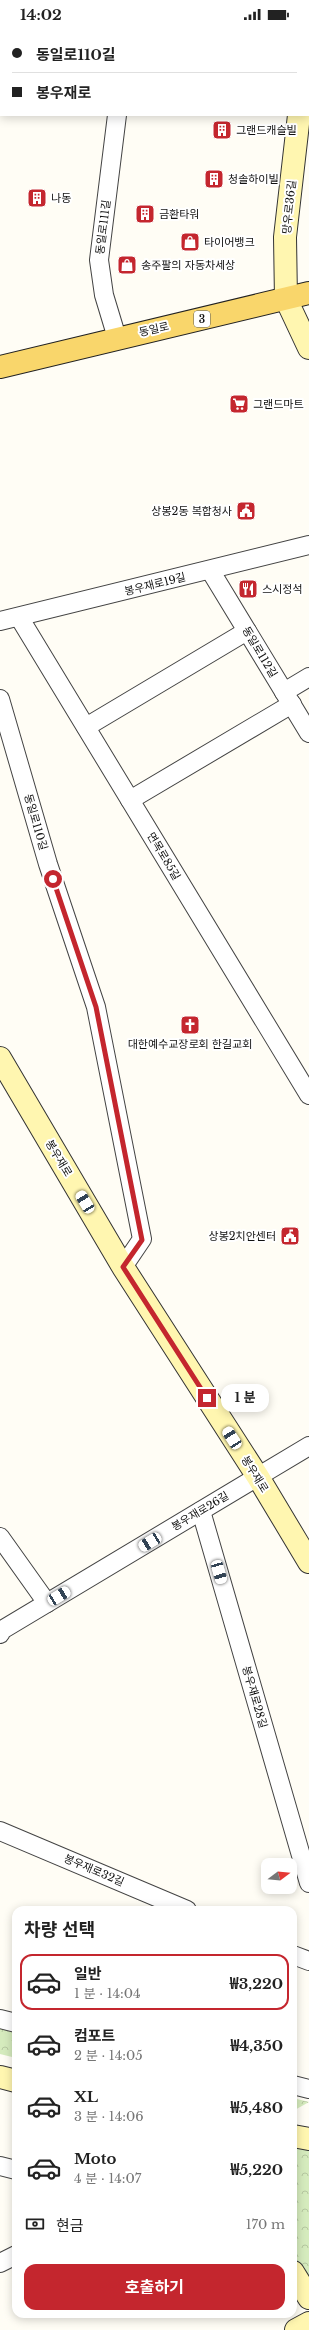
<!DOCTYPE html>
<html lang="ko">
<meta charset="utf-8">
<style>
body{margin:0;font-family:"Libre Baskerville","Noto Sans KR",serif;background:#f6f6f6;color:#222;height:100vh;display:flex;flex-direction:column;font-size:15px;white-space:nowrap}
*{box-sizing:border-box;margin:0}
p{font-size:13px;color:#767676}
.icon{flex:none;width:22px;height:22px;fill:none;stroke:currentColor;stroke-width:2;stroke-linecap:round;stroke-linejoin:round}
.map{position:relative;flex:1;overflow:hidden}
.panel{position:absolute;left:12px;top:1878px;width:285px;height:412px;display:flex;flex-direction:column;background:#fff;border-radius:12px;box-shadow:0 2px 10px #0003}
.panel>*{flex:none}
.banner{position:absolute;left:0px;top:0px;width:309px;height:88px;box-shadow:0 2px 10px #0003;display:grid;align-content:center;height:88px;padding:0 12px;background:#fff}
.needle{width:26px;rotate:74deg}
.fabs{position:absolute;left:261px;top:1830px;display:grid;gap:8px}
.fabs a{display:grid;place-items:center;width:36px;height:36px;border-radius:8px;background:#fff;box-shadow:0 2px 10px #0003;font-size:20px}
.end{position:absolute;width:18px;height:18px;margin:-9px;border:5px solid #c4262e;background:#fff;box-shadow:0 0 0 2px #fff}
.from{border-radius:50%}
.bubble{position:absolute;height:28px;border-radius:12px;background:#fff;box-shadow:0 2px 10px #0003;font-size:13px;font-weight:700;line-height:28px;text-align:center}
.car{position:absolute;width:12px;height:24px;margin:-12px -6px;border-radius:5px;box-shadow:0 0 3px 1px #0007;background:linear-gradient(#fff 24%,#345 0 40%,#fff 0 76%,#345 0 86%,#fff 0)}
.banner b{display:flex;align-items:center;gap:14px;height:38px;font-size:15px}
.banner b+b{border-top:1px solid #e0e0e0}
.banner i{width:10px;height:10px;background:#222}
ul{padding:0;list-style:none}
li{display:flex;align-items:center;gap:12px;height:56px;margin:0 8px 6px;padding:0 4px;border:2px solid transparent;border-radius:12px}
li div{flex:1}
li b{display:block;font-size:15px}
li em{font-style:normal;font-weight:700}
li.on{border-color:#c4262e}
li>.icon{width:36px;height:36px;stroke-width:1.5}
h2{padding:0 12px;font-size:18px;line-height:48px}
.pay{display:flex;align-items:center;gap:10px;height:44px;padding:0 12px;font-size:15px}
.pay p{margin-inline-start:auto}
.button{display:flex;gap:8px;margin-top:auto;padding:8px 12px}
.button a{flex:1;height:46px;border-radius:12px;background:#c4262e;color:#fff;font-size:16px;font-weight:700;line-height:46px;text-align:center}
.status{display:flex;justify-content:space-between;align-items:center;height:28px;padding:0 20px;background:#fff;direction:ltr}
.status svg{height:11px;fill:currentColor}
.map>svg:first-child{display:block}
</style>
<div class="status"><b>14:02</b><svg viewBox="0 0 49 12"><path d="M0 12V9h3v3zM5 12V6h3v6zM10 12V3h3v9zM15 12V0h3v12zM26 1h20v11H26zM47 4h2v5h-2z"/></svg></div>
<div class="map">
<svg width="309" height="2302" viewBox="0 0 309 2302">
<defs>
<pattern id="park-crowns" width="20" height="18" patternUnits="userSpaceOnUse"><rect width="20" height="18" fill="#d5ebbd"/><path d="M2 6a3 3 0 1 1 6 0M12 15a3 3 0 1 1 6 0" fill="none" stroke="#b6c8a1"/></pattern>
</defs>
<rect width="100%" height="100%" fill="#fffdf5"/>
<!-- park -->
<g fill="url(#park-crowns)">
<path d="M 0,1999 L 16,2003 L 16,2030 L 0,2026 Z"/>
<path d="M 293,2070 L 309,2074 L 293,2083 Z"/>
<path d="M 293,2108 L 309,2111 L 309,2271 L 293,2247 Z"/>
</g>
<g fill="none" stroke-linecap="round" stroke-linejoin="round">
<!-- street casing -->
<g stroke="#444" stroke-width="20">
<g id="street">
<path d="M 128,1 L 128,0"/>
<path d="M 117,87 L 99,232 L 104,267 L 117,310"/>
<path d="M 210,542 L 309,705"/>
<path d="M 19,589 L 309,1067"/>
<path d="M 0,593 L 309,517"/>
<path d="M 284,664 L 309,649"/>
<path d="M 0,671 L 48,836 L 96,979 L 142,1211 L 123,1239"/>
<path d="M 86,699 L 247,603"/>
<path d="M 130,772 L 292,676"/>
<path d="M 201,1483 L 309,1855"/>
<path d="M 0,1509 L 47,1575"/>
<path d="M 0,1606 L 2,1602 L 309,1418"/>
<path d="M 0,1803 L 187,1882"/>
<path d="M 293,1927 L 309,1933"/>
<path d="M 0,1991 L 16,1995"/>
<path d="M 293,2057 L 309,2061"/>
<path d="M 0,2138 L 16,2142"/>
<path d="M 0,2235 L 16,2227"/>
</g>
</g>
<!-- secondary casing -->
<g stroke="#333" stroke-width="24">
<g id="secondary">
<path d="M 308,6 L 309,0"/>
<path d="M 299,87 L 285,209 L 286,271 L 309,320"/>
<path d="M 0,1030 L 123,1239 L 258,1449 L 309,1534"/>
<path d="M 0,2049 L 16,2053"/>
<path d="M 293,2108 L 309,2111"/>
<path d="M 293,2244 L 309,2270"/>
<path d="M 296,2302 L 309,2295"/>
</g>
</g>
<!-- primary casing -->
<g stroke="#222" stroke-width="24">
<path id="primary" d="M 0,339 L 309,265"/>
</g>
<!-- street -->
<use href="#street" stroke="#fff" stroke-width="18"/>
<!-- secondary -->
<use href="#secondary" stroke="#fff6b0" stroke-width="22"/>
<!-- primary -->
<use href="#primary" stroke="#f9d66b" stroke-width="22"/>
</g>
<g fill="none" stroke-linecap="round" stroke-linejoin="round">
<!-- route -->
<path stroke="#c4262e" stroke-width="5" d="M 53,851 L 96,979 L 142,1212 L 123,1239 L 207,1370"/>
</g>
<!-- icons -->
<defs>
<g id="building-square" transform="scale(1)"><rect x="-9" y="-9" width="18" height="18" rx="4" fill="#c4262e" stroke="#fff"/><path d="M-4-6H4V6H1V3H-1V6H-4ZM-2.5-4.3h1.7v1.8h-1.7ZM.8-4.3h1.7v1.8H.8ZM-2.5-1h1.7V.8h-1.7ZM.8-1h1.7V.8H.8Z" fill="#fff"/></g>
<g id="shop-square" transform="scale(1)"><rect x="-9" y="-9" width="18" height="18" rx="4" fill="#c4262e" stroke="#fff"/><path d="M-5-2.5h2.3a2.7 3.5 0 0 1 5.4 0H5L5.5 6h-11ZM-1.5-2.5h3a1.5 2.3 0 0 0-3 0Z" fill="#fff"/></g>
<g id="supermarket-square" transform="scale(1)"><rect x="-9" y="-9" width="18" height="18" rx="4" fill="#c4262e" stroke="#fff"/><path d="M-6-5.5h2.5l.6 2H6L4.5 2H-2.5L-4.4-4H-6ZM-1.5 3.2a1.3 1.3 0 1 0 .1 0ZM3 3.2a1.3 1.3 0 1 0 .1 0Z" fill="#fff"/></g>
<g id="civic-square" transform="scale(1)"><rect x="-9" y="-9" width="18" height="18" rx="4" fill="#c4262e" stroke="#fff"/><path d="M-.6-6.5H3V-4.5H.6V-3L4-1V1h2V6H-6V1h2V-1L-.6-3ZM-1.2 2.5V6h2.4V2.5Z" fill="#fff"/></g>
<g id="restaurant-square" transform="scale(1)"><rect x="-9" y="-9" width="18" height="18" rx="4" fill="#c4262e" stroke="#fff"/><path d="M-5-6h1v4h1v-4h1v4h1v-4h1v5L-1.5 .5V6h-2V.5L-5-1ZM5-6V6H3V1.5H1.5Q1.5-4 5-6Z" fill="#fff"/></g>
<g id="church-square" transform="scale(1)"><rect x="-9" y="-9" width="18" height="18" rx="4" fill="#c4262e" stroke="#fff"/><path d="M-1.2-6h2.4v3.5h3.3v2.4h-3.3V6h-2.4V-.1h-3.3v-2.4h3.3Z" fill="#fff"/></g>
</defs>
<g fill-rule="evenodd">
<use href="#building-square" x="222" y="102"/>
<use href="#building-square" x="214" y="151"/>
<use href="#building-square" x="37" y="170"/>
<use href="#building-square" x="145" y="186"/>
<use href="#shop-square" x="190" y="214"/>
<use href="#shop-square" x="127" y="237"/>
<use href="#supermarket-square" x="239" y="376"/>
<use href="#civic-square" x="246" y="483"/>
<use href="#restaurant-square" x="248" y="561"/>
<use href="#church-square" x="190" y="997"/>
<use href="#civic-square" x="290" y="1208"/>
</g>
<g text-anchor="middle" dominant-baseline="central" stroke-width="4" stroke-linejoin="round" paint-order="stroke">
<!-- shield labels -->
<rect fill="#fff" stroke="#585858" stroke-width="1" x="194" y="283" width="16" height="16" rx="3"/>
<g font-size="10" font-weight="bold" fill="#111">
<text x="202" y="291">3</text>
</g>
<!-- poi labels -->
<g font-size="11" fill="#111" stroke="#fff" text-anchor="start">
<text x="236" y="102">그랜드캐슬빌</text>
<text x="228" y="151">청솔하이빌</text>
<text x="51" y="170">나동</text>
<text x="159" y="186">금환타워</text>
<text x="204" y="214">타이어뱅크</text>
<text x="141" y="237">송주팔의 자동차세상</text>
<text x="253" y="376">그랜드마트</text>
<text x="232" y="483" text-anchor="end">상봉2동 복합청사</text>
<text x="262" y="561">스시정석</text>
<text x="190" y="1016" text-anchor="middle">대한예수교장로회 한길교회</text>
<text x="276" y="1208" text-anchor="end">상봉2치안센터</text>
</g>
<!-- street labels -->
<g font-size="11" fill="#111" stroke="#fff">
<text transform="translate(289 179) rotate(-84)">망우로36길</text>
<text transform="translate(103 199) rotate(-83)">동일로111길</text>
<text transform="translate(154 301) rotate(-13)">동일로</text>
<text transform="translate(155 556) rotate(-14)">봉우재로19길</text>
<text transform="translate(260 624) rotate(59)">동일로112길</text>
<text transform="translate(36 794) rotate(74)">동일로110길</text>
<text transform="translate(164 828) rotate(59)">면목로85길</text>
<text transform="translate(59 1130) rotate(59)">봉우재로</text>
<text transform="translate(255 1446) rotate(58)">봉우재로</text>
<text transform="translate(200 1483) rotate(-31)">봉우재로26길</text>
<text transform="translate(255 1669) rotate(74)">봉우재로28길</text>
<text transform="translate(94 1842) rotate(23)">봉우재로32길</text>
</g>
</g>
</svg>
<div class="fabs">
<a><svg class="needle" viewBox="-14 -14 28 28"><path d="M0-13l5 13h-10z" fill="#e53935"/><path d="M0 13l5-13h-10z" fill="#767676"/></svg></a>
</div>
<i class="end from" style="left:53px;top:851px"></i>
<i class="end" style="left:207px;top:1370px"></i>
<div class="bubble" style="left:221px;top:1356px;width:48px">1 분</div>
<i class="car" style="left:85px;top:1174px;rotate:329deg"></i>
<i class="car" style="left:232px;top:1410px;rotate:327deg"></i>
<i class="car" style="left:150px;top:1514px;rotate:239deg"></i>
<i class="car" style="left:219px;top:1544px;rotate:164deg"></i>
<i class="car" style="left:59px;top:1568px;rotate:59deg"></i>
<div class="banner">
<b><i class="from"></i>동일로110길</b>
<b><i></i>봉우재로</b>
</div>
<section class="panel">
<h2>차량 선택</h2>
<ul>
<li class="on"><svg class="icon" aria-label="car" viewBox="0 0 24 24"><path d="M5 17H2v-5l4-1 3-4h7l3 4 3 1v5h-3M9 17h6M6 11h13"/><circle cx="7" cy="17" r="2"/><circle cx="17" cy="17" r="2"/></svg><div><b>일반</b><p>1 분 · 14:04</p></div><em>₩3,220</em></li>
<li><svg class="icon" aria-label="car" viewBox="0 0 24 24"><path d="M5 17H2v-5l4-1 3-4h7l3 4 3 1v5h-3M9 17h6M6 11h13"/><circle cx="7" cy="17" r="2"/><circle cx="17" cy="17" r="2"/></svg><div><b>컴포트</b><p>2 분 · 14:05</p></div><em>₩4,350</em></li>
<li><svg class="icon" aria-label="car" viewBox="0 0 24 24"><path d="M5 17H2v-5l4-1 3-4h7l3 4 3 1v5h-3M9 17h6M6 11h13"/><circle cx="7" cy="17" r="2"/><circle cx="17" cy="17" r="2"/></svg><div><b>XL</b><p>3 분 · 14:06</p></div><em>₩5,480</em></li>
<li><svg class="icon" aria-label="car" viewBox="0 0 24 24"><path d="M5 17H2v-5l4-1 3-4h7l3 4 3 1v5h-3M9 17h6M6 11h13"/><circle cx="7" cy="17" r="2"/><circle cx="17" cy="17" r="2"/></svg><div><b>Moto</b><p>4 분 · 14:07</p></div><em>₩5,220</em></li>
</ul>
<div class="pay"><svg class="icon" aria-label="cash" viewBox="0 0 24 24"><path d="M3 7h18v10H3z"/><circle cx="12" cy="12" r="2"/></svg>현금<p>170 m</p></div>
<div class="button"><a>호출하기</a></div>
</section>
</div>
